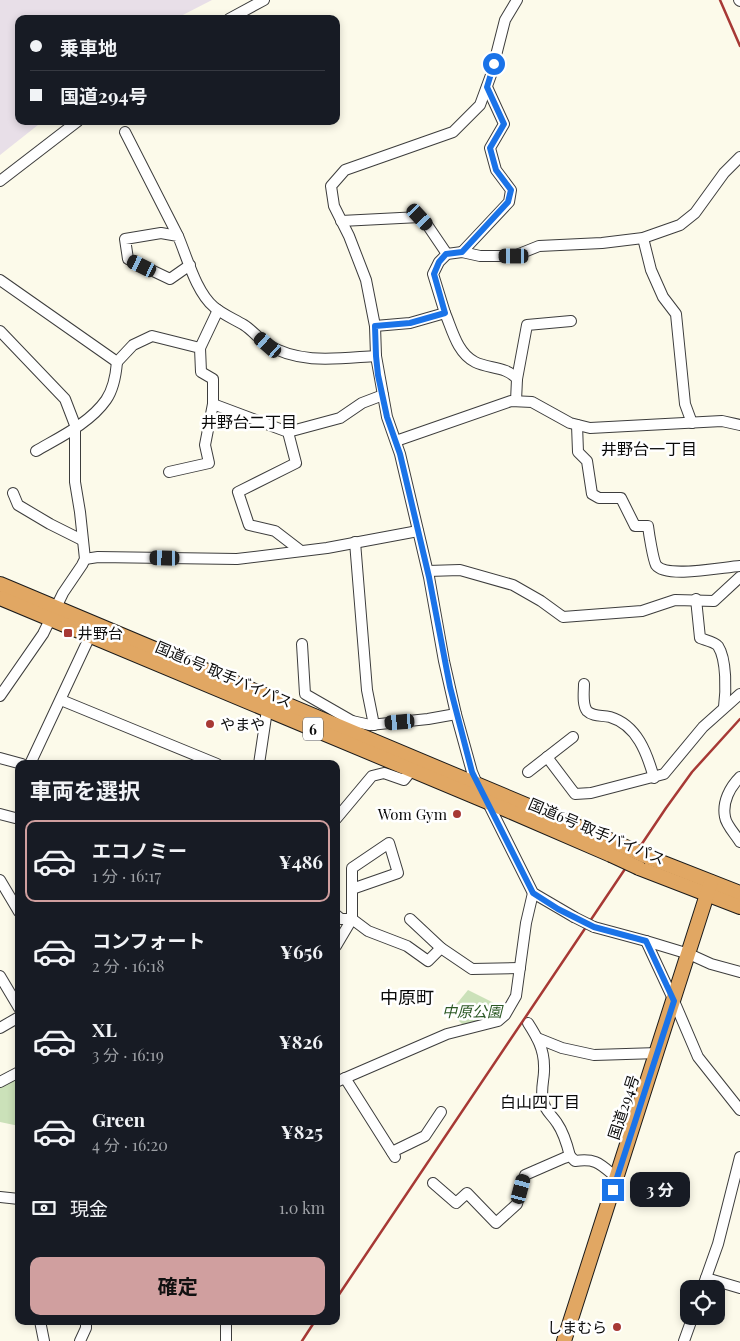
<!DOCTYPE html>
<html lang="ja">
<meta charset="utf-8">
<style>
body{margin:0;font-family:"Playfair Display","Noto Sans JP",serif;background:#242831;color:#f1f3f6;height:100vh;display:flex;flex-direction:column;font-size:19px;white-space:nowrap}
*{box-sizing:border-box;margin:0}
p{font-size:16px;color:#9ea1a6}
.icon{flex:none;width:28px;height:28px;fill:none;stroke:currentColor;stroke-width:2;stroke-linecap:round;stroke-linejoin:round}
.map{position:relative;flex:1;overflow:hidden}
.details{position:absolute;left:15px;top:760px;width:325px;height:565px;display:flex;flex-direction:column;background:#171b24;border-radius:10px;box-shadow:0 2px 8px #0003}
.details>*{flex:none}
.hud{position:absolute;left:15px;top:15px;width:325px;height:110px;border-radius:10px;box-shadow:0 2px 8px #0003;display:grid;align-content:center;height:110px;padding:0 15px;background:#171b24}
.controls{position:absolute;left:680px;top:1280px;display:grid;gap:10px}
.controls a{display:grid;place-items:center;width:45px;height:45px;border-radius:10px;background:#171b24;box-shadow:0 2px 8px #0003;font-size:25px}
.end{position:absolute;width:22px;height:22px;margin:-11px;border:6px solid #1a73e8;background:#fff;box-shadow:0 0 0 2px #fff}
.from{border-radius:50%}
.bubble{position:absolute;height:35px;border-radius:10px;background:#171b24;box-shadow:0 2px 8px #0003;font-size:16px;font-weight:700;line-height:35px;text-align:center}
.car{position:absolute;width:15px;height:30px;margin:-15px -8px;border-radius:6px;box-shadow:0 0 4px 1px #0007;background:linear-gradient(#222 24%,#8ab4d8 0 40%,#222 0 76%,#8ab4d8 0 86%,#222 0)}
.hud b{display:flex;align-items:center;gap:18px;height:48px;font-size:19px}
.hud b+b{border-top:1px solid #363941}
.hud i{width:12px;height:12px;background:#f1f3f6}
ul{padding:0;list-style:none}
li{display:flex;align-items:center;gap:15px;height:82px;margin:0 10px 8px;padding:0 5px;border:2px solid transparent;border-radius:10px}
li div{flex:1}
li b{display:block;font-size:19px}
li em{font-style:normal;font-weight:700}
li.current{border-color:#d09f9f}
li>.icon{width:45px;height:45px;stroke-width:1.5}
h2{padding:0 15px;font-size:22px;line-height:60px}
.pay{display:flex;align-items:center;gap:12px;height:55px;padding:0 15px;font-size:19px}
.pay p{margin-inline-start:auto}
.action{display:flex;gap:10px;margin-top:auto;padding:10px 15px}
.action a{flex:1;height:58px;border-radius:10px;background:#d09f9f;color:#111;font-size:20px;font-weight:700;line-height:58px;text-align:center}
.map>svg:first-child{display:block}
</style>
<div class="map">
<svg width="740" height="1341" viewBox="0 0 740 1341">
<rect width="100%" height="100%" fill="#fcfaea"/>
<!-- industrial -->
<path fill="#e8dfe8" d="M 0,0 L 212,0 L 175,19 L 19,19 L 19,121 L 43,121 L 0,155 Z"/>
<!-- green -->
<g fill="#cbe1b9">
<path d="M 468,990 L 508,1010 L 505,1015 L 467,1029 L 450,1012 Z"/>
<path d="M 19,1076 L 19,1126 L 0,1122 L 0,1087 Z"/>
</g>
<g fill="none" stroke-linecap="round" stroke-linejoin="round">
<!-- minor casing -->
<g stroke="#3d3d3d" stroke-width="12">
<g id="minor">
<path d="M 739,0 L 740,1"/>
<path d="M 229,19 L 264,0"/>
<path d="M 125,132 L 178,236"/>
<path d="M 0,181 L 78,121"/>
<path d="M 341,221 L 420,217 L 428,226 L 447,254"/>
<path d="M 643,238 L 651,270 L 663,297 L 676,314 L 685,404 L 692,423"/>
<path d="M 462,252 L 509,202 L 511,190 L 496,170 L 490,148 L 504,124 L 487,87"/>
<path d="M 190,265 L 170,279 L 128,259 L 125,239 L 161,233 L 178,236 C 187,257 196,292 214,307 C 222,314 234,319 244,325 C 252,330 259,339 267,344 C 299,365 340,358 376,356"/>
<path d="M 0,280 L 117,362 L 133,345 L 152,336 L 200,348 L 201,372 L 213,379 L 213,404 L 288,432 L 296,463 L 238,492 L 249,525 L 275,531 L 301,551"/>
<path d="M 445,313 C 452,329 457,353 475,362 C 489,369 506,366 517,379 L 516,401"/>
<path d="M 375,326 L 410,323 L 445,313 L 433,274 L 439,262 L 447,254 L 462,252 L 480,256 L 514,256 L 539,246 L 602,243 L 643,238 L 680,225 L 695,213 L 724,173 L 740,157"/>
<path d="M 0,331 L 65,399 L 75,425 L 75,482 L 80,512 L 85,559 L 82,565 L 63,593 L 43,634 L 0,696"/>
<path d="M 200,348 L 218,310"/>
<path d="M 517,379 L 527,325 L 571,321"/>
<path d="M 577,425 L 578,452 L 587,461 L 592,494 L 599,498 L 621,498 L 635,526 L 648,526 C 649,534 653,559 656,565 C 666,579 723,567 740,566"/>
<path d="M 288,432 L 340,418 L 362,403 L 383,395"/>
<path d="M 396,441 L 511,401 L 532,402 L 570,423 L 590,428 L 722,421 L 740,425"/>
<path d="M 36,451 C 60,437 90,423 106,400 C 113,390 116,374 117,362"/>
<path d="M 169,472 L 209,463 L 205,445 L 213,404"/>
<path d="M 13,493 L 18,505 L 50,524 L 82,540"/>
<path d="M 355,542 L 367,690 L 374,725"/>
<path d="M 85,559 L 98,557 L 237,559 L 327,548 L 418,531"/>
<path d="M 428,571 L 460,570 L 513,585 L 541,601 L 563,617 L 642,611 L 675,600 L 714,601 L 740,577"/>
<path d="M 696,599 L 700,638 C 705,640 715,642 718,646 C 727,660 726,692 724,707"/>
<path d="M 302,644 L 305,694 L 352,721"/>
<path d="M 584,684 C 584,692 582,704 587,711 C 593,717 602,715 610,717 C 637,725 647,753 654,778"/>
<path d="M 61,700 L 217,764"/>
<path d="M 348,730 L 352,721 L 370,725 L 428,719 L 456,714"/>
<path d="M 547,757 L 575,794 L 591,793 L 664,774 L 703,727 L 740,694"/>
<path d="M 0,758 L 22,764"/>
<path d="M 30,764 L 90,636"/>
<path d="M 259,764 L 267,710"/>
<path d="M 528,772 L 573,737"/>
<path d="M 740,777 C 730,787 722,802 725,817 C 726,825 736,835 740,842"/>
<path d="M 478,786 L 472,772 L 456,714 L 444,661 L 429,577 L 400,454 L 387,417 L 383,395 L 376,356 L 375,326 L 366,280 L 349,236 L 334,206 L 331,186 L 345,170 L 453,132 L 480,105 L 491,75 L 505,20 L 517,0"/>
<path d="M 487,801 L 533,893 L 574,917"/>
<path d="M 0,814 L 19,819"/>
<path d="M 336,819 L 372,776 L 384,773 L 404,780 L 412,770"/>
<path d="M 0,880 L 19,912"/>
<path d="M 352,889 L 398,873 L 389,843 L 352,868 L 352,919 L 368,931 L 407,946 L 428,961 L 441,948"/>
<path d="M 336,915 L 341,919 L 352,919 L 336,946"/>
<path d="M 410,919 L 441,948 L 472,969 L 520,968"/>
<path d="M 594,927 L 646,941 L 689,954 L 711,964 L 740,972"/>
<path d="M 646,941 L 674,1001 L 698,1057 L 740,1110"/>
<path d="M 0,976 L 19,1008"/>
<path d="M 528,1023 C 537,1037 544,1049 544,1066 C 545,1078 540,1088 543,1101 C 545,1111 552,1115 557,1123 C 564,1133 567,1144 570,1156"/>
<path d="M 0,1028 L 19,1017"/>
<path d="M 537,1038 L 562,1048 L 594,1055 L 658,1053"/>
<path d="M 345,1078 L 395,1157"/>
<path d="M 0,1082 L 19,1072"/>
<path d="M 336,1082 L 447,1034 L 498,1021 L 505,1015 L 516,996 L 526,923 L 533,893"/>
<path d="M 392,1152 L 425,1136 L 441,1112"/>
<path d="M 433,1183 L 456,1203 L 467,1193 L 496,1223 L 517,1204 L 525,1175 L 564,1158 L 570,1156 L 575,1161 C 597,1158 600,1164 617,1178"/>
<path d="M 0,1197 L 19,1199"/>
<path d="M 706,1278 L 740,1288"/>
<path d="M 702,1289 L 718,1244 L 740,1157"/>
<path d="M 40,1321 L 44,1341"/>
<path d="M 226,1321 L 226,1341"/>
<path d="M 80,1341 L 86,1328 L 86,1321"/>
<path d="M 684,1341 L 693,1316"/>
</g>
</g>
<!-- highway casing -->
<g stroke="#1b1b1b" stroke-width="16">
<g id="highway">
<path d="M 0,584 L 619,844"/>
<path d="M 0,598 L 507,810 L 611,855"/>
<path d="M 648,857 L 740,893"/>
<path d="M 639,868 L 740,907"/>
<path d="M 564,1341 L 711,882"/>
</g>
</g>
<!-- minor -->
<use href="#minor" stroke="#fff" stroke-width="10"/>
<!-- highway -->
<use href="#highway" stroke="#e1a763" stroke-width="14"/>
<!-- rail -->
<g stroke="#a73935" stroke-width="2.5">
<path d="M 720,0 L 740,46"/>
<path d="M 336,1299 L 666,808 L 692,772 L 740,719"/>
<path d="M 302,1341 L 315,1321"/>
</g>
<!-- minor-bridge casing -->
<g stroke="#3d3d3d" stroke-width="12" stroke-linecap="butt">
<path id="minor-bridge" d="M 574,917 L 594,927"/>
</g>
<!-- highway-bridge casing -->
<g stroke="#1b1b1b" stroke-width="16" stroke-linecap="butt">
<g id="highway-bridge">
<path d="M 619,844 L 648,857"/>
<path d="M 611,855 L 639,868"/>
</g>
</g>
<!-- minor-bridge -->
<use href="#minor-bridge" stroke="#fff" stroke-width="10"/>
<!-- highway-bridge -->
<use href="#highway-bridge" stroke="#e1a763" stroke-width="14"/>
</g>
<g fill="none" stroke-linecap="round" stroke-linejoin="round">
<!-- route -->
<path stroke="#1a73e8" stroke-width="6" d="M 494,64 L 487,87 L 504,124 L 490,148 L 496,170 L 511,190 L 508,202 L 462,252 L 446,254 L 439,262 L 434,274 L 445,313 L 410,323 L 375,326 L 376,356 L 378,375 L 387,417 L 400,454 L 429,577 L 450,687 L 472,772 L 533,893 L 558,909 L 594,927 L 646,941 L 674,1001 L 613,1190"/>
</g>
<!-- markers -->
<g fill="#a73935" stroke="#fff" stroke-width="2">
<rect x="63" y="628" width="10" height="10" rx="2.5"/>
<circle cx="210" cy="724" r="5"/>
<circle cx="457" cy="814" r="5"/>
<circle cx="617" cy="1327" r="5"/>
</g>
<g text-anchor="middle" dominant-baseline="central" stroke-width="5" stroke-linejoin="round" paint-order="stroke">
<!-- shield labels -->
<rect fill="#fff" stroke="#545454" stroke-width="1" x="303" y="717.5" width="20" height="23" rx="4"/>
<g font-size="14" font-weight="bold" fill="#0a0a0a">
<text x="313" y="729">6</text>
</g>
<!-- poi labels -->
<g font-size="15" fill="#0a0a0a" stroke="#fff" text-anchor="start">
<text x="78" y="633">井野台</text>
<text x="220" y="724">やまや</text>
<text x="447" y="814" text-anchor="end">Wom Gym</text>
<text x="607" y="1327" text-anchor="end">しまむら</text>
</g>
<!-- street labels -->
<g font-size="15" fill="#0a0a0a" stroke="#fff">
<text transform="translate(224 674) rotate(23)">国道6号 取手バイパス</text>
<text transform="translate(597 831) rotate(23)">国道6号 取手バイパス</text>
<text transform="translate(623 1107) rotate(-72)">国道294号</text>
</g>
<!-- park labels -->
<g font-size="15" font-style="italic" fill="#2b5824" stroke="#fff">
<text x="472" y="1011">中原公園</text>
</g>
<!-- neighbourhood labels -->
<g font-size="16" fill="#0a0a0a" stroke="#fff">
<text x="249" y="421">井野台二丁目</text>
<text x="649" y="448">井野台一丁目</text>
<text x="540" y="1101">白山四丁目</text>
</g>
<!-- quarter labels -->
<g font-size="18" fill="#0a0a0a" stroke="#fff">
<text x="407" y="997">中原町</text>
</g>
</g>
</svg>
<div class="controls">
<a><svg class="icon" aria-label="locate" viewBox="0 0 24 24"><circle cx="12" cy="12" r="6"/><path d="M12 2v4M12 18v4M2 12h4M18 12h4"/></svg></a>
</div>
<i class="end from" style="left:494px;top:64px"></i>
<i class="end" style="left:613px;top:1190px"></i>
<div class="bubble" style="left:630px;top:1172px;width:60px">3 分</div>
<i class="car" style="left:420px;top:217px;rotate:137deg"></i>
<i class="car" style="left:514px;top:256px;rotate:270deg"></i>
<i class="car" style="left:142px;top:266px;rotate:296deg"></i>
<i class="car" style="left:268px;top:345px;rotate:311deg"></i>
<i class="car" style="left:165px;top:558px;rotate:271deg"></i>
<i class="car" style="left:400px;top:722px;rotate:265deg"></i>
<i class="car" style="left:521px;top:1189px;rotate:15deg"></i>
<div class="hud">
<b><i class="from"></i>乗車地</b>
<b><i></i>国道294号</b>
</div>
<section class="details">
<h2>車両を選択</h2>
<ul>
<li class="current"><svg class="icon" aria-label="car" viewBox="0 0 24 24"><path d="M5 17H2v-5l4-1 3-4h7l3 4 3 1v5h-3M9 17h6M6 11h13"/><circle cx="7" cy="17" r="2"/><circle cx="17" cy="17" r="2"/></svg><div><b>エコノミー</b><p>1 分 · 16:17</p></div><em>¥486</em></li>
<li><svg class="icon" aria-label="car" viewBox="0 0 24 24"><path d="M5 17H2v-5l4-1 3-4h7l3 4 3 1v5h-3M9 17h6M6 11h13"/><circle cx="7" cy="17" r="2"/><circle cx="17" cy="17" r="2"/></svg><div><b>コンフォート</b><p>2 分 · 16:18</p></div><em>¥656</em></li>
<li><svg class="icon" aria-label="car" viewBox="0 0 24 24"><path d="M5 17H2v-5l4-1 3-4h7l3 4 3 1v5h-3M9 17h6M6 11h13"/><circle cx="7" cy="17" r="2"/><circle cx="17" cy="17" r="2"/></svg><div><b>XL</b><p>3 分 · 16:19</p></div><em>¥826</em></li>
<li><svg class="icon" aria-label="car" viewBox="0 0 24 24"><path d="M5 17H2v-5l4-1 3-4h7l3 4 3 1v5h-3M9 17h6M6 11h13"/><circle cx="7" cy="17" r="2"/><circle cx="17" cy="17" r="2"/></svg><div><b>Green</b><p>4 分 · 16:20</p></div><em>¥825</em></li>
</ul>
<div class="pay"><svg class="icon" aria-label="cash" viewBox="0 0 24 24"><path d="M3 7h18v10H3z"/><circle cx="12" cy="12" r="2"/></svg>現金<p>1.0 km</p></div>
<div class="action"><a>確定</a></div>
</section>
</div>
